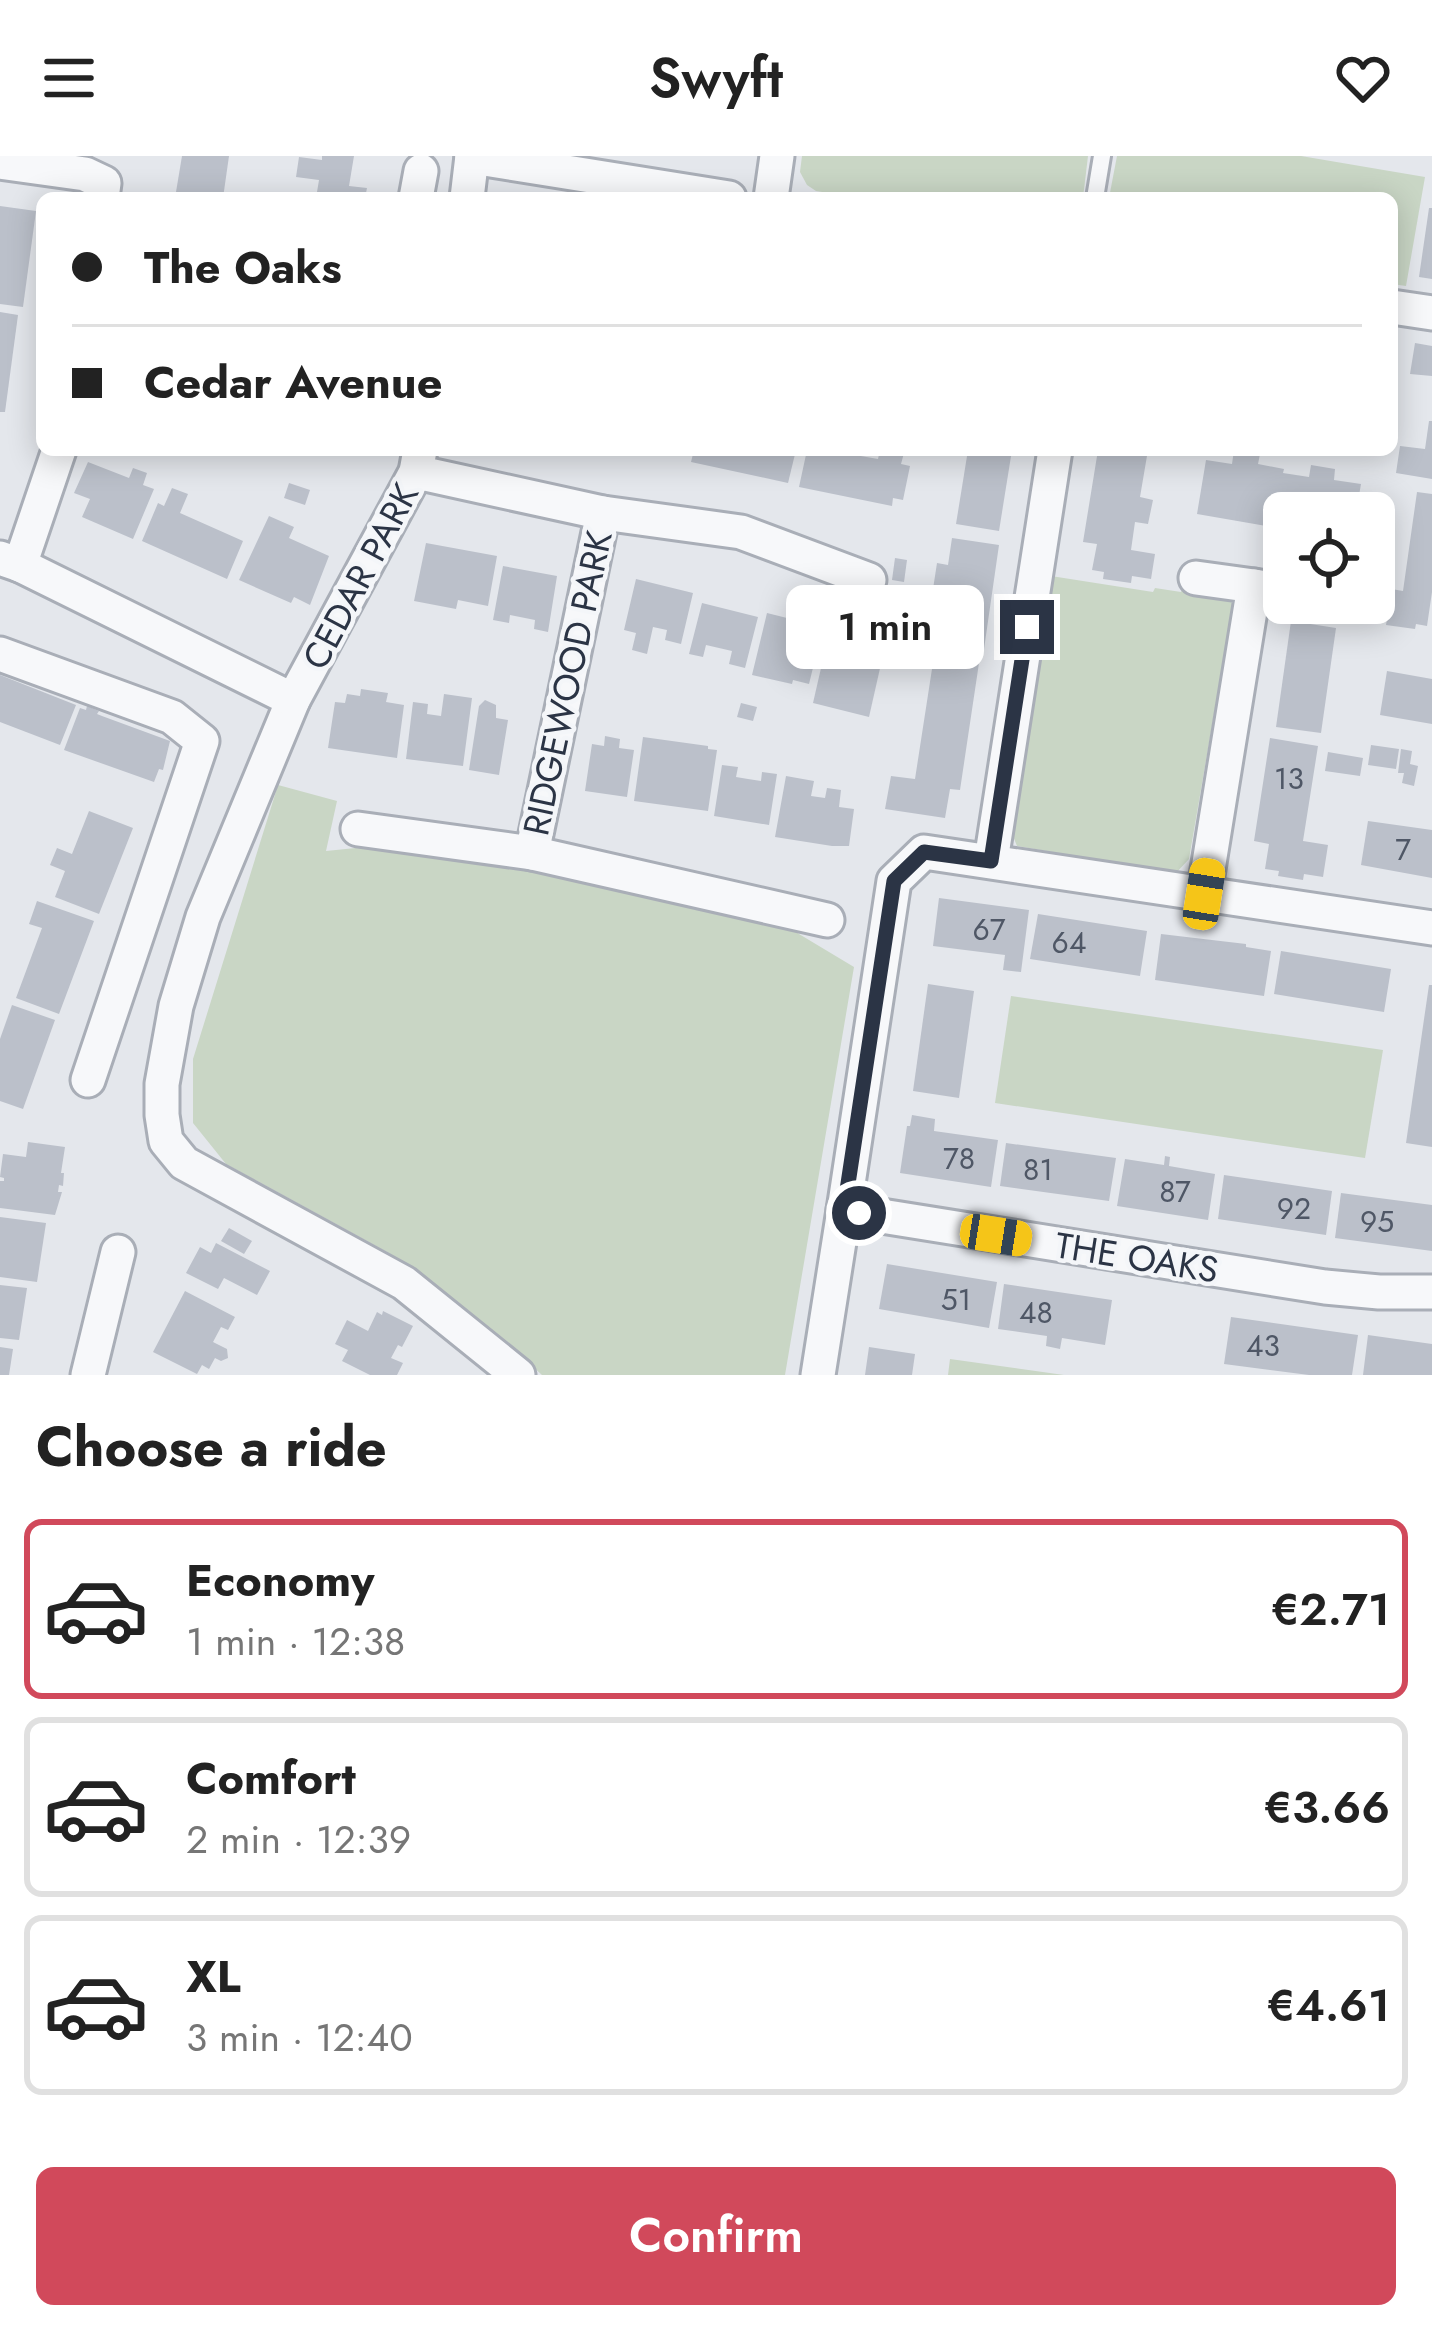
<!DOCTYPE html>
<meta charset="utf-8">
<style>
body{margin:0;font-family:Jost,sans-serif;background:#f2f2f2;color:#222;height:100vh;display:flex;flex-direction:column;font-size:45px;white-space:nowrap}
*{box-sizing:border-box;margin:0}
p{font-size:39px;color:#767676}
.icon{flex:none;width:66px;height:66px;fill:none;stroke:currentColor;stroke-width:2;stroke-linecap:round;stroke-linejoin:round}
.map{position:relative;height:1219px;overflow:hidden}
.details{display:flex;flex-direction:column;background:#fff;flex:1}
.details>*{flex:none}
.banner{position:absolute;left:36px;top:36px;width:1362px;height:264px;border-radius:18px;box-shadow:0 6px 30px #0003;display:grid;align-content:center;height:264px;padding:0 36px;background:#fff}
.buttons{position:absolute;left:1263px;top:336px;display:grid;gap:24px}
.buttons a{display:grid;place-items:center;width:132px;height:132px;border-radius:18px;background:#fff;box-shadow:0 6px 30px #0003;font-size:60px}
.end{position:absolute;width:54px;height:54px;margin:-27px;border:15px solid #2b3445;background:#fff;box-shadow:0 0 0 6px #fff}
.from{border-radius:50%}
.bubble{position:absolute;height:84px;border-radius:18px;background:#fff;box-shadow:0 6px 30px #0003;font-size:39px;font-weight:600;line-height:84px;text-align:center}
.car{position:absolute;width:36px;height:72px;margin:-36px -18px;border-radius:15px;box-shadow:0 0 9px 3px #0007;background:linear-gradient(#f5c518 24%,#345 0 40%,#f5c518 0 76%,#345 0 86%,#f5c518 0)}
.banner b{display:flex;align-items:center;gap:42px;height:114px;font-size:45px}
.banner b+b{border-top:3px solid #e0e0e0}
.banner i{width:30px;height:30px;background:#222}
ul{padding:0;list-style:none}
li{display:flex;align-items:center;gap:36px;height:180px;margin:0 24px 18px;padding:0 12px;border:6px solid #e0e0e0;border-radius:18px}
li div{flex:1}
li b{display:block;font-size:45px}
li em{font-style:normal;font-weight:600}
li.current{border-color:#d1495b}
li>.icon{width:108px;height:108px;stroke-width:1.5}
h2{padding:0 36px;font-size:54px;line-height:144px}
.primary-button{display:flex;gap:24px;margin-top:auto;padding:24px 36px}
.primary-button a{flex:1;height:138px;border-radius:18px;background:#d1495b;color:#fff;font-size:48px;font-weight:600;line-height:138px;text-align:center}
header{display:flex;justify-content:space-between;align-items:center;height:156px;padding:0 36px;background:#fff;font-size:54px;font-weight:600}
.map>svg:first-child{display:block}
</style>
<header><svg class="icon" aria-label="menu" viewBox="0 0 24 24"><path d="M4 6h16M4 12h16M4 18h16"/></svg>Swyft<svg class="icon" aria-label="heart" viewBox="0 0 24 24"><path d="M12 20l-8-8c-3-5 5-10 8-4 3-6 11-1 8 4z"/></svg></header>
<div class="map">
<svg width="1432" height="1219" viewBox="0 0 1432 1219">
<rect width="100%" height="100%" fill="#e4e7ec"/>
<!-- green -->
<g fill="#c9d6c5">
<path d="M 802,0 L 1088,0 L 1083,42 L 859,42 L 816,35 L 807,29 L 800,16 Z"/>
<path d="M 1117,0 L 1301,0 L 1425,21 L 1406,130 L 1392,128 L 1392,42 L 1109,42 Z"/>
<path d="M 1051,420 L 1153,436 L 1155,432 L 1181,436 L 1183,430 L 1224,437 L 1233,448 L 1189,703 L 1176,717 L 1017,690 L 1009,670 Z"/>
<path d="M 278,629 L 337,645 L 326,695 L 395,688 L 781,762 L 799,778 L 854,811 L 785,1219 L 542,1219 L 508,1188 L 387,1096 L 226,1008 L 193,967 L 193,903 Z"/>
<path d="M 1011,840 L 1383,894 L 1365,1002 L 995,947 Z"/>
<path d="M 950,1203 L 1064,1219 L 948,1219 Z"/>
</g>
<!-- building -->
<g fill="#bbc0ca">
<path d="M 182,0 L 229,0 L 223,42 L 175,42 Z"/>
<path d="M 322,0 L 354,0 L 349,30 L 367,32 L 365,42 L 316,42 L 319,24 L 296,21 L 299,1 L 322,4 Z"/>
<path d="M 0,50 L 36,55 L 23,151 L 0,148 Z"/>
<path d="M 1429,52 L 1432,52 L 1432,123 L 1419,121 Z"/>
<path d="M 0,156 L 18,159 L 5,256 L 0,256 Z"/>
<path d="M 1415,187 L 1432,190 L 1432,220 L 1410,218 Z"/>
<path d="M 1429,265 L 1432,265 L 1432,323 L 1396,317 L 1400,290 L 1425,293 Z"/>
<path d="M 694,294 L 796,294 L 788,327 L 691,306 Z"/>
<path d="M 807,294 L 856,294 L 855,299 L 878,303 L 880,294 L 904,297 L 901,308 L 910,310 L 903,344 L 893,342 L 892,350 L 799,331 Z"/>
<path d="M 968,294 L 1012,294 L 999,375 L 956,368 Z"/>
<path d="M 1098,294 L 1148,294 L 1140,341 L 1153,344 L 1148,368 L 1135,366 L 1131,394 L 1155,398 L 1151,423 L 1132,420 L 1131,427 L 1103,423 L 1104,416 L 1092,414 L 1097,388 L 1083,386 Z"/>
<path d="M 1234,294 L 1260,298 L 1258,308 L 1284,313 L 1283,317 L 1309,321 L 1311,309 L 1335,313 L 1334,324 L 1361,328 L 1356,357 L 1284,357 L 1284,373 L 1197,358 L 1206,304 L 1232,308 Z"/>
<path d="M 88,306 L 129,322 L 133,312 L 147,317 L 143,329 L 154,333 L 133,383 L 82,361 L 90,343 L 74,337 Z"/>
<path d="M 289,327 L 310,334 L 305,349 L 284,342 Z"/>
<path d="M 172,332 L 188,338 L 180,357 L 243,385 L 227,423 L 142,385 L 158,347 L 164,350 Z"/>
<path d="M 1417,336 L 1432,338 L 1432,436 L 1427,470 L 1416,468 L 1415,473 L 1386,469 L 1387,463 L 1369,461 L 1371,447 L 1374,447 L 1374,430 L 1403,435 Z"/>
<path d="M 269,360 L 294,371 L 289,382 L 329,400 L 310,449 L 294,441 L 291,447 L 239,424 Z"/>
<path d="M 952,382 L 999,389 L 984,493 L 936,485 L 941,457 L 925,454 L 927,439 L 943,441 L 944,434 L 933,433 L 937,407 L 948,409 Z"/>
<path d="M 426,387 L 497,400 L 488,450 L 458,444 L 456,453 L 414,445 Z"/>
<path d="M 895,402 L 907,404 L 904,426 L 892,424 Z"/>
<path d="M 503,410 L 557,420 L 548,476 L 534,473 L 535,464 L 510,459 L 509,467 L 493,464 Z"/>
<path d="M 636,423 L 693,437 L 681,488 L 665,484 L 667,474 L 653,471 L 647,498 L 632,494 L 636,477 L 624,474 Z"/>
<path d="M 702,447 L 758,461 L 745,512 L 729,508 L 732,495 L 706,489 L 703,501 L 689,498 Z"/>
<path d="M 767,457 L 823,471 L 809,528 L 793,524 L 792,528 L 752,519 Z"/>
<path d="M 1291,465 L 1336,472 L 1321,577 L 1276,571 Z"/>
<path d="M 827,486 L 883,499 L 869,561 L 813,547 Z"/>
<path d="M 934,500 L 979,507 L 960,634 L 950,633 L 945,662 L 885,653 L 891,620 L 915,623 Z"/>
<path d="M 1387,515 L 1432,523 L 1432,568 L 1380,559 Z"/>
<path d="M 0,519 L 76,549 L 60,589 L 0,566 Z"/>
<path d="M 361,533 L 388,537 L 386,546 L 404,549 L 397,602 L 328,592 L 335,546 L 345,547 L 347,538 L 360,540 Z"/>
<path d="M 444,538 L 472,542 L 463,610 L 406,603 L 413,546 L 428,548 L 427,558 L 441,560 Z"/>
<path d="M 485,544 L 496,549 L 496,562 L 508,564 L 499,619 L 469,614 L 479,550 Z"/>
<path d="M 741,547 L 757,551 L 753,565 L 737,561 Z"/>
<path d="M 87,550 L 99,555 L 97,558 L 102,560 L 170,585 L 163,614 L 159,613 L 154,626 L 64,594 L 80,552 L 86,554 Z"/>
<path d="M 605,580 L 620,583 L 619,592 L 634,594 L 627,641 L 585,635 L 592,588 L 604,590 Z"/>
<path d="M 643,581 L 708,590 L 708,593 L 717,594 L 708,655 L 634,645 Z"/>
<path d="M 1270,582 L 1318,590 L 1303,685 L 1328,689 L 1323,721 L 1304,718 L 1303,724 L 1278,720 L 1279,715 L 1265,713 L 1269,688 L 1254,685 Z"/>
<path d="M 1371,589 L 1399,593 L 1396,613 L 1368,609 Z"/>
<path d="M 1401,593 L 1412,595 L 1410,608 L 1418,610 L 1414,630 L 1402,627 L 1404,617 L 1398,617 Z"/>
<path d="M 1328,596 L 1363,602 L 1360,620 L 1325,615 Z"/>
<path d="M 722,609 L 738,611 L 736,621 L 748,623 L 761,625 L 762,616 L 777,618 L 769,669 L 714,660 Z"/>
<path d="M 786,620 L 814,625 L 811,640 L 825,642 L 827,632 L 841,634 L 839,651 L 854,653 L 849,690 L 832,690 L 775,681 Z"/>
<path d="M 89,655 L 133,672 L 99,758 L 55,741 L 65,715 L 50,709 L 57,692 L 72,698 Z"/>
<path d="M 1368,665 L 1432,674 L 1432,722 L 1361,709 Z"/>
<path d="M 939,742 L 1029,754 L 1021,816 L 1003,814 L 1005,799 L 933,790 Z"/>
<path d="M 37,745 L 94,765 L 59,858 L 16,842 L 42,772 L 29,768 Z"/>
<path d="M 1038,758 L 1147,775 L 1140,820 L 1030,803 Z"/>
<path d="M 1161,778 L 1246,788 L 1246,791 L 1271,795 L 1264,840 L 1155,824 Z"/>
<path d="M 1281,795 L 1391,813 L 1384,856 L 1274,838 Z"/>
<path d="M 928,828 L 974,835 L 959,942 L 913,935 Z"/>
<path d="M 1429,829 L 1432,829 L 1432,991 L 1406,987 Z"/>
<path d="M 12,849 L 55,864 L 23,953 L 0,945 L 0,883 Z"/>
<path d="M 912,959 L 935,963 L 934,975 L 998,984 L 991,1031 L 900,1017 L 907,970 L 910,970 Z"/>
<path d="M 28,986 L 65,991 L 61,1017 L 64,1017 L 63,1030 L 59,1029 L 58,1036 L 62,1036 L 55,1059 L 0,1052 L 0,1025 L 4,1025 L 4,1022 L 0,1021 L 3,998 L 26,1001 Z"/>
<path d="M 1006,987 L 1116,1002 L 1109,1045 L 1000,1030 Z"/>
<path d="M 1165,1000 L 1170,1001 L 1169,1010 L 1215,1018 L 1208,1064 L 1117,1050 L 1125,1003 L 1164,1009 Z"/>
<path d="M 1224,1019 L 1332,1035 L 1326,1079 L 1218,1063 Z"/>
<path d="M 1341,1037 L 1432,1049 L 1432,1095 L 1335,1082 Z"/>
<path d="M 0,1061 L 46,1067 L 37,1126 L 0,1121 Z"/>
<path d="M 229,1072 L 252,1085 L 244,1098 L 221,1085 Z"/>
<path d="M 216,1087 L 270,1115 L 257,1139 L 224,1122 L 218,1133 L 186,1117 L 200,1091 L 211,1097 Z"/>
<path d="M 887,1108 L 997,1126 L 989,1172 L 879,1153 Z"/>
<path d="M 1004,1128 L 1112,1144 L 1105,1189 L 1062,1182 L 1060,1193 L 1046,1190 L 1047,1180 L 998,1173 Z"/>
<path d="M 0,1129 L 27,1132 L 19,1184 L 0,1182 Z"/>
<path d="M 185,1135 L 235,1161 L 228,1174 L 221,1171 L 213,1186 L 227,1193 L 228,1202 L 221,1205 L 215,1202 L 209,1213 L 202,1209 L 197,1218 L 153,1196 Z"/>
<path d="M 383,1155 L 413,1170 L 402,1191 L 398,1189 L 391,1202 L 403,1207 L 397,1219 L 370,1219 L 342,1205 L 348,1194 L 335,1188 L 347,1164 L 368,1175 L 377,1156 L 382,1159 Z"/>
<path d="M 1231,1161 L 1358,1179 L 1352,1219 L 1309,1219 L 1224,1208 Z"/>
<path d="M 1368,1179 L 1432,1188 L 1432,1219 L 1363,1219 Z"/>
<path d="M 0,1191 L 13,1193 L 9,1219 L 0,1219 Z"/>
<path d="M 869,1191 L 915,1198 L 912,1219 L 865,1219 Z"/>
</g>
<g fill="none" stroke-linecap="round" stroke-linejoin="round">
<!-- lane casing -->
<g stroke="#a9aeb7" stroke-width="22">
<path id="lane" d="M 1095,42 L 1102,0"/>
</g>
<!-- street casing -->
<g stroke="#a9aeb7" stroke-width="39">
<g id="street">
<path d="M 472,1 L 729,42"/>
<path d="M 0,6 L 85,18 L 104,27 L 102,42"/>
<path d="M 416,42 L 421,15"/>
<path d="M 467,42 L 472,0"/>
<path d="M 771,42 L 777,0"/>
<path d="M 1392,151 L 1432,157"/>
<path d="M 420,294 L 416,316 L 293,544 L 203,761 L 176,850 L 162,928 L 162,959 L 166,985 L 184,1007 L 404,1127 L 518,1219"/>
<path d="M 416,316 L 603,357 L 741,376 L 869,424"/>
<path d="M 0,402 L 20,409 L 293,544"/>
<path d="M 20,409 L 59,294"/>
<path d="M 1196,422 L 1254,430 L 1204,738"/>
<path d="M 1254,430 L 1284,435"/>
<path d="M 0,498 L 172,561 L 202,585 L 88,924"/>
<path d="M 358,673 L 532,697 L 603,357"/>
<path d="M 532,697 L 827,764"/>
<path d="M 991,705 L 1055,294"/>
<path d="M 844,1054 L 894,725 L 924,696 L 1432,772"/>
<path d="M 88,1219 L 118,1096"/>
<path d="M 818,1219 L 844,1054 L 1325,1131 L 1379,1136 L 1432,1136"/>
</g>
</g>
<!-- lane -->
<use href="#lane" stroke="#f7f8fa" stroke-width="16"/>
<!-- street -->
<use href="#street" stroke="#f7f8fa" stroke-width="33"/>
</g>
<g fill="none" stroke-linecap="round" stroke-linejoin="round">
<!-- route -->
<path stroke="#2b3445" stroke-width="15" d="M 859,1057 L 844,1054 L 894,725 L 924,696 L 991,705 L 1027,471"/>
</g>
<g text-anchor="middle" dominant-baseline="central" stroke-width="9" stroke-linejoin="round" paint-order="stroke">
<!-- number labels -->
<g font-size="30" fill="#4f5766">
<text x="1289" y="622">13</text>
<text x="1403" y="693">7</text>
<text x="989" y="773">67</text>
<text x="1069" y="786">64</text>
<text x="959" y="1002">78</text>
<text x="1038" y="1013">81</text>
<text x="1175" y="1035">87</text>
<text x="1294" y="1052">92</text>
<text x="1377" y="1065">95</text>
<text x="956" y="1143">51</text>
<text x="1036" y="1156">48</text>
<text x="1263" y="1189">43</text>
</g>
<!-- street labels -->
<g font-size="36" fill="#2b3445" stroke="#f4f6f9">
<text transform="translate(360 420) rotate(-62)">CEDAR PARK</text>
<text transform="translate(567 527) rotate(-78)">RIDGEWOOD PARK</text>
<text transform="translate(1137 1101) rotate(9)">THE OAKS</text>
</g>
</g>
</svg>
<div class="buttons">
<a><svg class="icon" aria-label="locate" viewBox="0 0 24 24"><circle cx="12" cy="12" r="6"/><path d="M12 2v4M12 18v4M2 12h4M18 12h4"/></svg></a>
</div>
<i class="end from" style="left:859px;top:1057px"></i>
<i class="end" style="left:1027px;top:471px"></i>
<div class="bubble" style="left:786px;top:429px;width:198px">1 min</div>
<i class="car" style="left:1204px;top:738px;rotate:9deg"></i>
<i class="car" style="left:996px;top:1079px;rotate:99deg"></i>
<div class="banner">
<b><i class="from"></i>The Oaks</b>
<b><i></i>Cedar Avenue</b>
</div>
</div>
<section class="details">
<h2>Choose a ride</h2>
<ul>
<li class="current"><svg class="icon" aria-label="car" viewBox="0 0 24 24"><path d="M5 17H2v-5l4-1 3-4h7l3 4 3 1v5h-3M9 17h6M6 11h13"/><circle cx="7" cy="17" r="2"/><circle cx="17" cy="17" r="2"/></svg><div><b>Economy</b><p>1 min · 12:38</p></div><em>€2.71</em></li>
<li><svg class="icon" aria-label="car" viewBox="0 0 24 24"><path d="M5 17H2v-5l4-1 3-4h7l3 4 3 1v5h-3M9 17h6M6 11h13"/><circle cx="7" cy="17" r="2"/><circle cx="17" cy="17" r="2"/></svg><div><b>Comfort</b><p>2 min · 12:39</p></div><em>€3.66</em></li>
<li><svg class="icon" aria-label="car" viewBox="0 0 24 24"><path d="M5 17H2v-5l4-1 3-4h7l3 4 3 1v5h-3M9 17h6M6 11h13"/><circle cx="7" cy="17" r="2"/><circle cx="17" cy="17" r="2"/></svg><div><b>XL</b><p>3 min · 12:40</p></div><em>€4.61</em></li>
</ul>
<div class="primary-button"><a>Confirm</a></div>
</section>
